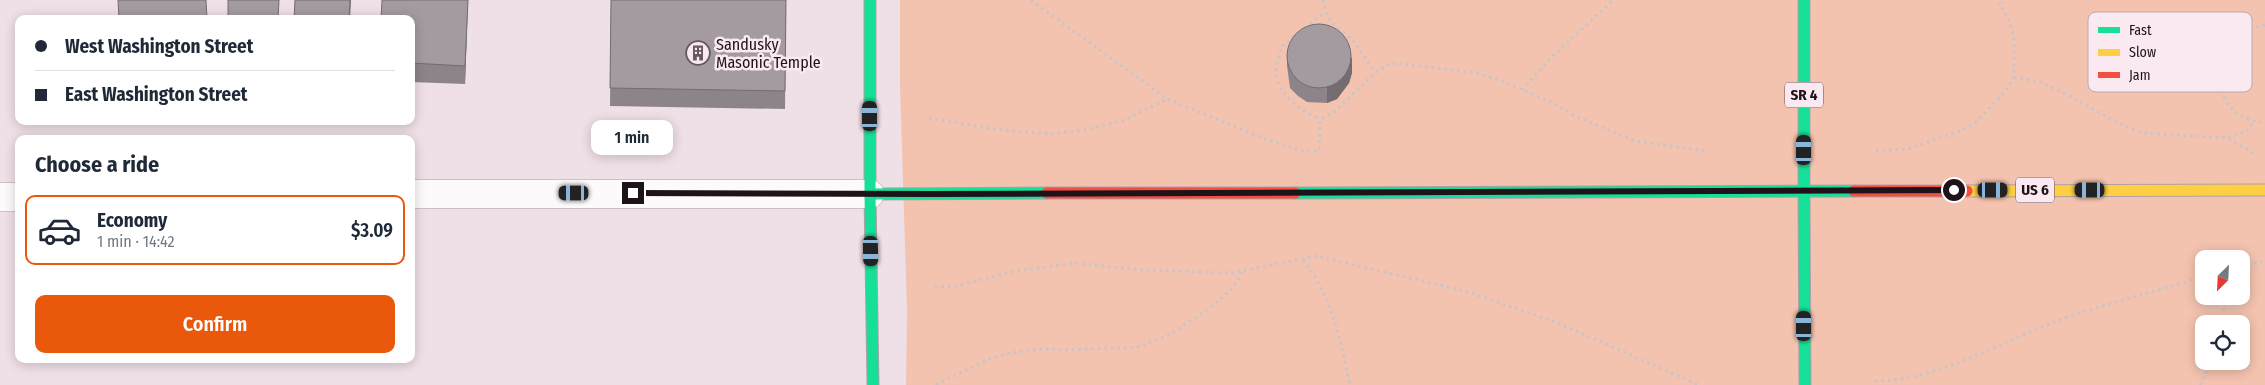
<!DOCTYPE html>
<meta charset="utf-8">
<style>
body{margin:0;font-family:"Fira Sans Condensed",sans-serif;background:#f2f2f3;color:#1f2937;height:100vh;display:flex;flex-direction:column;font-size:19px;white-space:nowrap}
*{box-sizing:border-box;margin:0}
p{font-size:16px;color:#747a83}
.icon{flex:none;width:28px;height:28px;fill:none;stroke:currentColor;stroke-width:2;stroke-linecap:round;stroke-linejoin:round}
.map{position:relative;flex:1;overflow:hidden}
.drawer{position:absolute;left:15px;top:135px;width:400px;height:228px;display:flex;flex-direction:column;background:#fff;border-radius:10px;box-shadow:0 2px 12px #0003}
.drawer>*{flex:none}
.banner{position:absolute;left:15px;top:15px;width:400px;height:110px;border-radius:10px;box-shadow:0 2px 12px #0003;display:grid;align-content:center;height:110px;padding:0 20px;background:#fff}
.needle{width:32px;rotate:204deg}
.tools{position:absolute;left:2195px;top:250px;display:grid;gap:10px}
.tools a{display:grid;place-items:center;width:55px;height:55px;border-radius:10px;background:#fff;box-shadow:0 2px 12px #0003;font-size:25px}
.end{position:absolute;width:22px;height:22px;margin:-11px;border:6px solid #1d1319;background:#fff;box-shadow:0 0 0 2px #fff}
.from{border-radius:50%}
.bubble{position:absolute;height:35px;border-radius:10px;background:#fff;box-shadow:0 2px 12px #0003;font-size:16px;font-weight:600;line-height:35px;text-align:center}
.car{position:absolute;width:15px;height:30px;margin:-15px -8px;border-radius:6px;box-shadow:0 0 4px 1px #0007;background:linear-gradient(#222 24%,#8ab4d8 0 40%,#222 0 76%,#8ab4d8 0 86%,#222 0)}
.banner b{display:flex;align-items:center;gap:18px;height:48px;font-size:19px}
.banner b+b{border-top:1px solid #e0e1e3}
.banner i{width:12px;height:12px;background:#1f2937}
ul{padding:0;list-style:none}
li{display:flex;align-items:center;gap:15px;height:70px;margin:0 10px 8px;padding:0 10px;border:2px solid transparent;border-radius:10px}
li div{flex:1}
li b{display:block;font-size:19px}
li em{font-style:normal;font-weight:600}
li.on{border-color:#ea580c}
li>.icon{width:45px;height:45px;stroke-width:1.5}
h2{padding:0 20px;font-size:22px;line-height:60px}
.button{display:flex;gap:10px;margin-top:auto;padding:10px 20px}
.button a{flex:1;height:58px;border-radius:10px;background:#ea580c;color:#fff;font-size:20px;font-weight:600;line-height:58px;text-align:center}
.map>svg:first-child{display:block}
</style>
<div class="map">
<svg width="2265" height="385" viewBox="0 0 2265 385">
<rect width="100%" height="100%" fill="#efdfe7"/>
<!-- green -->
<path fill="#f3c3af" fill-rule="evenodd" d="M 900,0 L 2265,0 L 2265,385 L 906,385 L 907,311 L 900,86 ZM 2204,259 L 2241,259 L 2241,296 L 2204,296 ZM 2204,324 L 2241,324 L 2241,361 L 2204,361 Z"/>
<g fill="none" stroke-linecap="round" stroke-linejoin="round">
<!-- street casing -->
<g stroke="#aea1a7" stroke-width="29">
<g id="street">
<path d="M 411,194 L 870,194"/>
<path d="M 0,197 L 19,197"/>
</g>
</g>
<!-- fast casing -->
<g stroke="#aea1a7" stroke-width="13">
<g id="fast">
<path d="M 870,0 L 870,194 L 1047,193"/>
<path d="M 1804,0 L 1804,190"/>
<path d="M 1804,190 L 1805,385"/>
<path d="M 1295,193 L 1854,191"/>
<path d="M 870,194 L 873,385"/>
</g>
</g>
<!-- slow casing -->
<g stroke="#aea1a7" stroke-width="13">
<path id="slow" d="M 1967,191 L 2265,190"/>
</g>
<!-- jam casing -->
<g stroke="#aea1a7" stroke-width="13">
<g id="jam">
<path d="M 1854,191 L 1967,191"/>
<path d="M 1047,193 L 1295,193"/>
</g>
</g>
<!-- path -->
<g stroke="#cac4c7" stroke-width="3" stroke-dasharray="2.5 4" stroke-linecap="butt">
<path d="M 1031,0 L 1167,99 L 1273,142 L 1302,151 L 1319,151 L 1320,119 L 1333,113 L 1375,73 L 1390,63 L 1473,72 L 1500,80 L 1551,102 L 1575,116 L 1635,141 L 1707,151"/>
<path d="M 1323,0 C 1325,25 1341,26 1355,43 C 1362,52 1368,63 1375,73"/>
<path d="M 2265,25 C 2203,33 2203,118 2265,123"/>
<path d="M 1305,28 L 1324,12"/>
<path d="M 1294,36 L 1282,46 C 1280,54 1276,65 1276,73 C 1278,96 1302,111 1320,119"/>
<path d="M 2014,77 L 2040,82 L 2066,94 L 2116,122 L 2143,133 L 2227,138 L 2253,153"/>
<path d="M 1522,90 L 1551,58 L 1613,0"/>
<path d="M 929,118 L 993,129 L 1051,134 L 1084,130 L 1125,120 L 1167,99"/>
<path d="M 2228,137 L 2247,131 L 2254,121"/>
<path d="M 1876,151 L 1908,149 L 1960,131 L 1975,123 L 2005,92 L 2014,77 L 2014,37 L 2009,20 L 1998,0"/>
<path d="M 1303,260 C 1331,294 1341,342 1350,385"/>
<path d="M 2241,266 L 2265,261"/>
<path d="M 935,287 L 956,286 L 1011,272 L 1073,263 L 1144,270 L 1231,273 L 1317,256 L 1468,292 L 1558,323 L 1699,385"/>
<path d="M 2223,324 L 2224,296"/>
<path d="M 1875,381 C 1939,381 2005,339 2065,318 C 2111,302 2158,291 2204,276"/>
<path d="M 936,385 L 989,359 L 1010,353 L 1042,349 L 1069,350 L 1138,347 L 1169,335 L 1210,308 L 1233,288 L 1243,271"/>
<path d="M 2200,385 L 2212,361"/>
</g>
<!-- street -->
<use href="#street" stroke="#fdfafb" stroke-width="28"/>
<!-- fast -->
<use href="#fast" stroke="#16e098" stroke-width="11"/>
<!-- slow -->
<use href="#slow" stroke="#ffcf43" stroke-width="11"/>
<!-- jam -->
<use href="#jam" stroke="#f24e42" stroke-width="11"/>
</g>
<!-- wall -->
<g fill="#8d848b">
<path d="M 468,0 L 465,84 L 411,82 L 411,19 Z"/>
<path d="M 611,0 L 786,0 L 785,109 L 610,106 Z"/>
<path d="M 1287,50 L 1352,73 L 1349,83 L 1337,99 L 1327,103 L 1307,102 L 1298,96 L 1290,88 L 1287,66 Z"/>
</g>
<!-- shaded-wall -->
<g fill="#736c71">
<path d="M 350,0 L 351,0 L 350,19 L 349,19 Z"/>
<path d="M 468,0 L 465,84 L 465,66 Z"/>
<path d="M 1352,57 L 1352,73 L 1349,83 L 1337,99 L 1327,103 L 1327,87 Z"/>
</g>
<!-- building -->
<g fill="#a49aa2" stroke="#736c71">
<path d="M 118,0 L 206,0 L 207,19 L 119,19 Z"/>
<path d="M 228,0 L 279,0 L 278,19 L 228,19 Z"/>
<path d="M 295,0 L 350,0 L 349,19 L 294,19 Z"/>
<path d="M 382,0 L 468,0 L 465,66 L 411,63 L 411,19 L 381,19 Z"/>
<path d="M 611,0 L 786,0 L 785,91 L 610,88 Z"/>
<circle cx="1319" cy="56" r="32"/>
</g>
<g fill="none" stroke-linecap="round" stroke-linejoin="round">
<!-- route -->
<path stroke="#1d1319" stroke-width="6" d="M 633,193 L 931,194 L 1954,190"/>
</g>
<!-- icons -->
<defs>
<g id="building-ring" transform="scale(1.25)"><circle r="9.5" fill="#fbe9f2" stroke="#665a61" stroke-width="1.5"/><path d="M-4-6H4V6H1V3H-1V6H-4ZM-2.5-4.3h1.7v1.8h-1.7ZM.8-4.3h1.7v1.8H.8ZM-2.5-1h1.7V.8h-1.7ZM.8-1h1.7V.8H.8Z" fill="#665a61"/></g>
</defs>
<g fill-rule="evenodd">
<use href="#building-ring" x="698" y="53"/>
</g>
<g text-anchor="middle" dominant-baseline="central" stroke-width="5" stroke-linejoin="round" paint-order="stroke">
<!-- shield labels -->
<g fill="#fbe9f2" stroke="#60535a" stroke-width="1">
<rect x="1785" y="82.5" width="38" height="25" rx="4"/>
<rect x="2016" y="177.5" width="38" height="25" rx="4"/>
</g>
<g font-size="15" font-weight="bold" fill="#1d1319">
<text x="1804" y="95">SR 4</text>
<text x="2035" y="190">US 6</text>
</g>
<!-- poi labels -->
<g font-size="16" fill="#1d1319" stroke="#fbe9f2" text-anchor="start">
<text x="716" y="44">Sandusky<tspan x="716" dy="18">Masonic Temple</tspan></text>
</g>
</g>
<!-- legend -->
<rect x="2088" y="12" width="164" height="80" rx="8" fill="#fbe9f2" stroke="#b8a9b1" stroke-width="1"/>
<rect x="2098" y="27" width="22" height="6" fill="#16e098"/>
<rect x="2098" y="49" width="22" height="7" fill="#ffcf43"/>
<rect x="2098" y="72" width="22" height="6" fill="#f24e42"/>
<g font-size="14" fill="#1d1319">
<text x="2129" y="35">Fast</text>
<text x="2129" y="57">Slow</text>
<text x="2129" y="80">Jam</text>
</g>
</svg>
<div class="tools">
<a><svg class="needle" viewBox="-14 -14 28 28"><path d="M0-13l5 13h-10z" fill="#e53935"/><path d="M0 13l5-13h-10z" fill="#747a83"/></svg></a>
<a><svg class="icon" aria-label="locate" viewBox="0 0 24 24"><circle cx="12" cy="12" r="6"/><path d="M12 2v4M12 18v4M2 12h4M18 12h4"/></svg></a>
</div>
<i class="end from" style="left:1954px;top:190px"></i>
<i class="end" style="left:633px;top:193px"></i>
<div class="bubble" style="left:591px;top:120px;width:82px">1 min</div>
<i class="car" style="left:870px;top:116px;rotate:0deg"></i>
<i class="car" style="left:1804px;top:150px;rotate:0deg"></i>
<i class="car" style="left:1993px;top:190px;rotate:90deg"></i>
<i class="car" style="left:2090px;top:190px;rotate:270deg"></i>
<i class="car" style="left:574px;top:193px;rotate:270deg"></i>
<i class="car" style="left:871px;top:251px;rotate:179deg"></i>
<i class="car" style="left:1804px;top:326px;rotate:0deg"></i>
<div class="banner">
<b><i class="from"></i>West Washington Street</b>
<b><i></i>East Washington Street</b>
</div>
<section class="drawer">
<h2>Choose a ride</h2>
<ul>
<li class="on"><svg class="icon" aria-label="car" viewBox="0 0 24 24"><path d="M5 17H2v-5l4-1 3-4h7l3 4 3 1v5h-3M9 17h6M6 11h13"/><circle cx="7" cy="17" r="2"/><circle cx="17" cy="17" r="2"/></svg><div><b>Economy</b><p>1 min · 14:42</p></div><em>$3.09</em></li>
</ul>
<div class="button"><a>Confirm</a></div>
</section>
</div>
